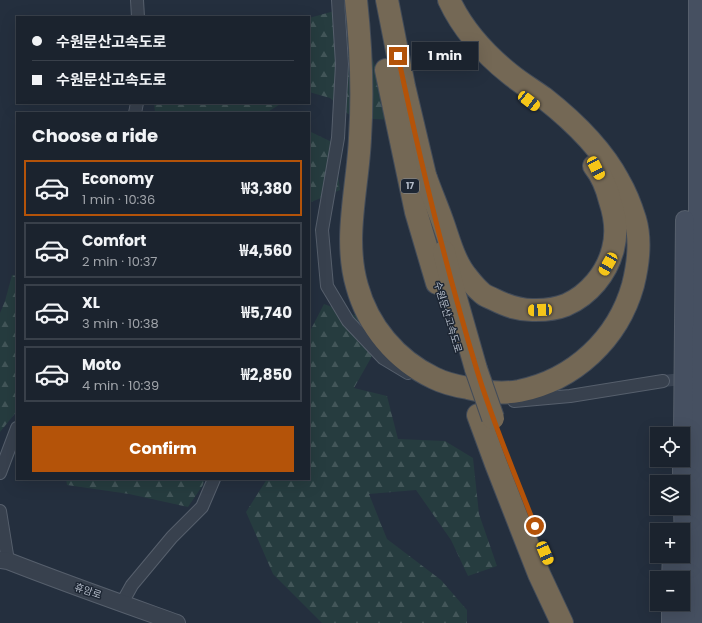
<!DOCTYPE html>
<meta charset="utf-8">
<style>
body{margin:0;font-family:Poppins,"Noto Sans KR",sans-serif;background:#282f3a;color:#f1f3f6;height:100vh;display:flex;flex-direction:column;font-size:15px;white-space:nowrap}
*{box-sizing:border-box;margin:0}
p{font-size:13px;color:#a0a4aa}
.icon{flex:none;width:22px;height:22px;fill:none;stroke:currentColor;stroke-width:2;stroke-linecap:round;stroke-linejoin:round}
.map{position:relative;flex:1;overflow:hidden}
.side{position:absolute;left:16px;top:112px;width:294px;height:368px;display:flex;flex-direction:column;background:#1b232e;border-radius:0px;box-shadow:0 4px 16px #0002,0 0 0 1px #39404a}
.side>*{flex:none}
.guide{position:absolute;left:16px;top:16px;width:294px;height:88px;border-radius:0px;box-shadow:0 4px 16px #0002,0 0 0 1px #39404a;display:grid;align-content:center;height:88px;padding:0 16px;background:#1b232e}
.fabs{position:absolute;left:650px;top:427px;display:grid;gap:8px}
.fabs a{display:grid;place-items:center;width:40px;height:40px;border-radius:0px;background:#1b232e;box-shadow:0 4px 16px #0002,0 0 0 1px #39404a;font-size:20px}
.end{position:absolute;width:18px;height:18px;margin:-9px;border:5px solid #b45309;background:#fff;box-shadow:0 0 0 2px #fff}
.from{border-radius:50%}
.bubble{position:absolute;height:28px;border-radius:0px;background:#1b232e;box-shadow:0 4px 16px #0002,0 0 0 1px #39404a;font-size:13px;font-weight:700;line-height:28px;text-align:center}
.car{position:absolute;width:12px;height:24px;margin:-12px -6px;border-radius:5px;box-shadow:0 0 3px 1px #0007;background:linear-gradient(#f5c518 24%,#345 0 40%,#f5c518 0 76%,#345 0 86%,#f5c518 0)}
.guide b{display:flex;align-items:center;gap:14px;height:38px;font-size:15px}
.guide b+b{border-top:1px solid #39404a}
.guide i{width:10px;height:10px;background:#f1f3f6}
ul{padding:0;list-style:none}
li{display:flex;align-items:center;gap:12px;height:56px;margin:0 8px 6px;padding:0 8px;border:2px solid #39404a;border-radius:0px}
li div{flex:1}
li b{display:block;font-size:15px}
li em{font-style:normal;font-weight:700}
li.on{border-color:#b45309}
li>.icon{width:36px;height:36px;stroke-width:1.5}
h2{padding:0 16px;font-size:18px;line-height:48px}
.primary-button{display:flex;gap:8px;margin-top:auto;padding:8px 16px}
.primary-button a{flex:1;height:46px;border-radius:0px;background:#b45309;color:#fff;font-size:16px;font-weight:700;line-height:46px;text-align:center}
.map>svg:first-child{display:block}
</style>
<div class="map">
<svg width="702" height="623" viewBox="0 0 702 623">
<defs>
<pattern id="forest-firs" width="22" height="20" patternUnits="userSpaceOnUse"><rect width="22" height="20" fill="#263c3f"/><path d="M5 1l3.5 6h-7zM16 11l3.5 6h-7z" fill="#435659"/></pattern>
</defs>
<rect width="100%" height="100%" fill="#242f3e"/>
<!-- forest -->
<g fill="url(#forest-firs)">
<path d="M 338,10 L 366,40 L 394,120 L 353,118 L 330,98 L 309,92 L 309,18 Z"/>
<path d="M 154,103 L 282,103 L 266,113 L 155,113 Z"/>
<path d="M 311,132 L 334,143 L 340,190 L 309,203 L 309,133 Z"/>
<path d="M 12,275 L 17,276 L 17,411 L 0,432 L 0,313 L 5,301 Z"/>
<path d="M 324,304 L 357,316 L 376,349 L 354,388 L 387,396 L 398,439 L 445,441 L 473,458 L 479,514 L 497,566 L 468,576 L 451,540 L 416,490 L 369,494 L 387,539 L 441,580 L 467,610 L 467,623 L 322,623 L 273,574 L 246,512 L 267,479 L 309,479 L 309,333 Z"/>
<path d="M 66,479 L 204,479 L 203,485 L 188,507 L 129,494 L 67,485 Z"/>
</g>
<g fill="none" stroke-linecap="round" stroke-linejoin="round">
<!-- minor-tunnel -->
<path stroke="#3a4453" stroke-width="12" stroke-dasharray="12 6" stroke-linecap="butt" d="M 663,381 L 691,378"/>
<!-- minor casing -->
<g stroke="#565f6c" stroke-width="14">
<g id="minor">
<path d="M 137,0 L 138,17"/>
<path d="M 338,0 L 342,64 L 338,138 L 322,230 L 327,286 L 348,321 L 383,358 L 408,373"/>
<path d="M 135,113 L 137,103"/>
<path d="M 514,401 L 570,396 L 663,381"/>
<path d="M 0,473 L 17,428"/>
<path d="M 0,511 L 8,561"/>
<path d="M 122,603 L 132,585 L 172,537 L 202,507 L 214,479"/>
</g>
</g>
<!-- tertiary casing -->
<g stroke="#565f6c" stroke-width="18">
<path id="tertiary" d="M 0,560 L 8,561 C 64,583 121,603 177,623"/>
</g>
<!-- secondary casing -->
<g stroke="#565f6c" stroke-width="20">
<g id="secondary">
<path d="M 698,0 L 698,442 L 700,623"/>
<path d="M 683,434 L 685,220"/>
<path d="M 682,460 L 682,482"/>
<path d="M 683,508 L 686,623"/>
<path d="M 671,578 L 672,556"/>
<path d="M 671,623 L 671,604"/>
</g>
</g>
<!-- motorway casing -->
<g stroke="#434c59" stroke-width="24">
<g id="motorway">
<path d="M 356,0 C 361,46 363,92 360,138 C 358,187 343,238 357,286 C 368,326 396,360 434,378 C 444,383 456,386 468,388 C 484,392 502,394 519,391 C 574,380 618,339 633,285 C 638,265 641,239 635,219 C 631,206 626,193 619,181 C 602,149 572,120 544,98 C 533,90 521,83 510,74 C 485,54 463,30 449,0"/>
<path d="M 387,0 L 404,86 L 429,192"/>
<path d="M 386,70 L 416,212 L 437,283"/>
<path d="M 426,178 C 431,192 437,206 442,220 C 449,239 454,262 468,278 C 472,283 477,289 482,293 C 485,296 489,297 493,299 C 507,306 520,311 536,310 C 546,310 556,309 566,305 C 589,295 607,273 613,249 C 617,234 615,216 610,201 C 607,189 602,176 594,166"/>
<path d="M 444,252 L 453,288 L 476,369"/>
<path d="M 478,415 L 496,464 L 539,574 L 562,623"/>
</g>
</g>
<!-- minor -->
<use href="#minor" stroke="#38414e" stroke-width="12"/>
<!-- tertiary -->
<use href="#tertiary" stroke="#38414e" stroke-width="16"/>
<!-- secondary -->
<use href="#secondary" stroke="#465061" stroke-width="18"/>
<!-- motorway -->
<use href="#motorway" stroke="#746855" stroke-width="22"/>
<!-- motorway-bridge casing -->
<g stroke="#434c59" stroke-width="24" stroke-linecap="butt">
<path id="motorway-bridge" d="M 476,369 L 493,418"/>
</g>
<!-- motorway-bridge -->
<use href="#motorway-bridge" stroke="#746855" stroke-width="22"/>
</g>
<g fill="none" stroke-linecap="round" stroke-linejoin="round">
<!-- route -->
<path stroke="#b45309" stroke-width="5" d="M 398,56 C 420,160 445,265 476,367 C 492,421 515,474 535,526"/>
</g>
<g text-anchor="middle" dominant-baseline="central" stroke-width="3" stroke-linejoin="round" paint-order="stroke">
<!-- shield labels -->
<rect fill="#1d2633" stroke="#878f9c" stroke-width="1" x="401" y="179" width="18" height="14" rx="3"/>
<g font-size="9" font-weight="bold" fill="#b4bcc9">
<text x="410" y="186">17</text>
</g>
<!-- street labels -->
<g font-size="10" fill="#b4bcc9" stroke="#1d2633">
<text transform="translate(448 317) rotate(73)">수원문산고속도로</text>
<text transform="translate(88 591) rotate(19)">휴암로</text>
</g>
</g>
</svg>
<div class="fabs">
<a><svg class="icon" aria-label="locate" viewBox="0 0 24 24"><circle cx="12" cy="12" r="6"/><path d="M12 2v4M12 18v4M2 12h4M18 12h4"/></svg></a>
<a><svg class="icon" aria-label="layers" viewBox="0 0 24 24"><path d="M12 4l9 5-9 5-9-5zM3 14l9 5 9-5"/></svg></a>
<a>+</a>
<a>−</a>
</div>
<i class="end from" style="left:535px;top:526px"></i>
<i class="end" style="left:398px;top:56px"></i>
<div class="bubble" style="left:412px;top:42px;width:66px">1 min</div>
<i class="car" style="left:529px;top:101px;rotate:128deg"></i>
<i class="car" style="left:596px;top:168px;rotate:153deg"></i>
<i class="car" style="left:608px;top:264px;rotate:210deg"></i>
<i class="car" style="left:540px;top:310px;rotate:267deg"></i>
<i class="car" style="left:545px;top:553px;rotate:157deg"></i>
<div class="guide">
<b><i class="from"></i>수원문산고속도로</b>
<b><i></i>수원문산고속도로</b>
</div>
<section class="side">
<h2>Choose a ride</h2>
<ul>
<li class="on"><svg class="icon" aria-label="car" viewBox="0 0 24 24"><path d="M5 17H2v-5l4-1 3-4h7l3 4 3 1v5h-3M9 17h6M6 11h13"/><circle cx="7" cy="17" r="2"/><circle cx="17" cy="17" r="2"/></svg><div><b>Economy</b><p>1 min · 10:36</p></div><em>₩3,380</em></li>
<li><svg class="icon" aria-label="car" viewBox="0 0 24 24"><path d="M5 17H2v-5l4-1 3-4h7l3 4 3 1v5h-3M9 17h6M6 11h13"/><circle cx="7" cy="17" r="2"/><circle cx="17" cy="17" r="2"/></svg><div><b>Comfort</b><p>2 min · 10:37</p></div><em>₩4,560</em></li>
<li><svg class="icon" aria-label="car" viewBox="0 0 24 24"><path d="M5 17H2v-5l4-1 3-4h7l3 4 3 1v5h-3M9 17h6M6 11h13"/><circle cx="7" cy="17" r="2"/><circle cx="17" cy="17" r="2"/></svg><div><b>XL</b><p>3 min · 10:38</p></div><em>₩5,740</em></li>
<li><svg class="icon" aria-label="car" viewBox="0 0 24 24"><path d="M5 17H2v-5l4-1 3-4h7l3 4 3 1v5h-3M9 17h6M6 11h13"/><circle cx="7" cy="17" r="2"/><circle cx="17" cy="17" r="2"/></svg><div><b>Moto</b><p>4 min · 10:39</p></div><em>₩2,850</em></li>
</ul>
<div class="primary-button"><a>Confirm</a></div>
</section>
</div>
